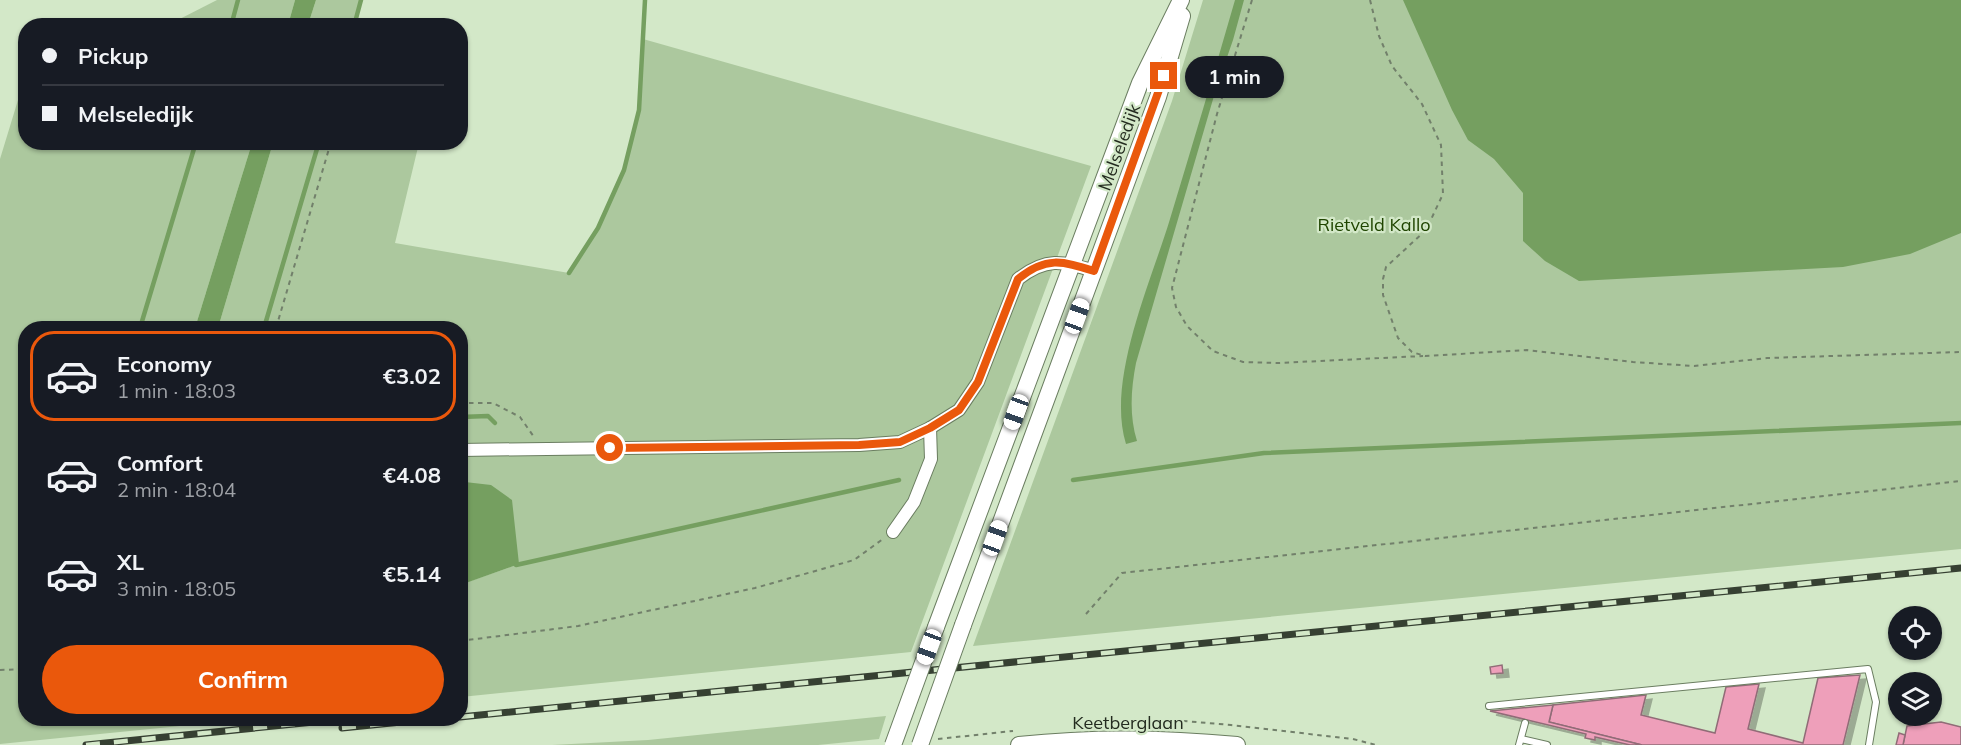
<!DOCTYPE html>
<meta charset="utf-8">
<style>
body{margin:0;font-family:Mulish,sans-serif;background:#242831;color:#f1f3f6;height:100vh;display:flex;flex-direction:column;font-size:22px;white-space:nowrap}
*{box-sizing:border-box;margin:0}
p{font-size:20px;color:#9ea1a6}
.icon{flex:none;width:33px;height:33px;fill:none;stroke:currentColor;stroke-width:2;stroke-linecap:round;stroke-linejoin:round}
.map{position:relative;flex:1;overflow:hidden}
.sheet{position:absolute;left:18px;top:321px;width:450px;height:405px;display:flex;flex-direction:column;background:#171b24;border-radius:24px;box-shadow:0 2px 4px #0004}
.sheet>*{flex:none}
.hud{position:absolute;left:18px;top:18px;width:450px;height:132px;border-radius:24px;box-shadow:0 2px 4px #0004;display:grid;align-content:center;height:132px;padding:0 24px;background:#171b24}
.tools{position:absolute;left:1888px;top:606px;display:grid;gap:12px}
.tools a{display:grid;place-items:center;width:54px;height:54px;border-radius:50%;background:#171b24;box-shadow:0 2px 4px #0004;font-size:30px}
.end{position:absolute;width:27px;height:27px;margin:-14px;border:8px solid #ea580c;background:#fff;box-shadow:0 0 0 3px #fff}
.from{border-radius:50%}
.bubble{position:absolute;height:42px;border-radius:21px;background:#171b24;box-shadow:0 2px 4px #0004;font-size:20px;font-weight:700;line-height:42px;text-align:center}
.car{position:absolute;width:18px;height:36px;margin:-18px -9px;border-radius:8px;box-shadow:0 0 4px 2px #0007;background:linear-gradient(#fff 24%,#345 0 40%,#fff 0 76%,#345 0 86%,#fff 0)}
.hud b{display:flex;align-items:center;gap:21px;height:57px;font-size:22px}
.hud b+b{border-top:2px solid #363941}
.hud i{width:15px;height:15px;background:#f1f3f6}
ul{padding:10px 0 0;list-style:none}
li{display:flex;align-items:center;gap:18px;height:90px;margin:0 12px 9px;padding:0 12px;border:3px solid transparent;border-radius:24px}
li div{flex:1}
li b{display:block;font-size:22px}
li em{font-style:normal;font-weight:700}
li.on{border-color:#ea580c}
li>.icon{width:54px;height:54px;stroke-width:1.5}
.cta{display:flex;gap:12px;margin-top:auto;padding:12px 24px}
.cta a{flex:1;height:69px;border-radius:36px;background:#ea580c;color:#fff;font-size:24px;font-weight:700;line-height:69px;text-align:center}
.map>svg:first-child{display:block}
</style>
<div class="map">
<svg width="1961" height="745" viewBox="0 0 1961 745">
<defs>
<filter id="shadow"><feDropShadow dx="6" dy="4" stdDeviation="0" flood-color="#0004"/></filter>
</defs>
<rect width="100%" height="100%" fill="#d3e8c8"/>
<!-- green -->
<g fill="#acc89e">
<path d="M 217,0 L 295,0 L 288,25 L 166,26 Z"/>
<path d="M 316,0 L 362,0 L 354,25 L 308,25 Z"/>
<path d="M 1203,0 L 1961,0 L 1961,549 L 973,646 L 1172,101 Z"/>
<path d="M 643,39 L 1091,166 L 911,652 L 461,697 L 461,586 L 462,584 L 519,564 L 465,482 L 461,484 L 460,328 L 218,328 L 273,143 L 419,143 L 395,243 L 569,273 L 598,228 L 624,170 L 639,110 Z"/>
<path d="M 25,96 L 26,142 L 252,143 L 195,328 L 26,328 L 26,718 L 250,719 L 0,744 L 0,159 L 18,100 Z"/>
<path d="M 886,716 L 879,739 L 818,745 L 552,745 L 648,740 Z"/>
</g>
<!-- water -->
<g fill="#759f60">
<path d="M 295,0 L 316,0 L 308,25 L 288,25 Z"/>
<path d="M 1235,0 L 1244,0 L 1233,40 L 1216,89 L 1136,363 C 1131,389 1129,415 1137,441 L 1126,444 C 1106,380 1151,282 1170,219 C 1192,146 1214,73 1235,0 Z"/>
<path d="M 1403,0 L 1961,0 L 1961,233 L 1910,254 L 1843,267 L 1579,281 L 1545,261 L 1523,241 L 1523,193 L 1494,159 L 1468,140 L 1452,110 Z"/>
<path d="M 252,143 L 273,143 L 218,328 L 195,328 Z"/>
<path d="M 465,482 L 491,485 L 512,500 L 519,564 L 463,584 L 461,586 L 460,484 Z"/>
</g>
<g fill="none" stroke-linecap="round" stroke-linejoin="round">
<!-- stream -->
<g stroke="#759f60" stroke-width="4.5">
<path d="M 231,26 L 238,0"/>
<path d="M 354,26 L 361,0"/>
<path d="M 569,273 L 598,228 L 624,170 L 639,110 L 645,0"/>
<path d="M 140,328 L 196,142"/>
<path d="M 264,328 L 319,142"/>
<path d="M 460,417 L 488,416 L 495,423"/>
<path d="M 1073,480 L 1264,453 L 1961,423"/>
<path d="M 516,565 L 899,480"/>
</g>
</g>
<!-- building -->
<g fill="#ee9fba" stroke="#906c77" stroke-width="1.5" filter="url(#shadow)">
<path d="M 1502,665 L 1503,673 L 1491,674 L 1490,667 Z"/>
<path d="M 1860,675 L 1843,745 L 1642,745 L 1549,722 L 1553,705 L 1646,695 L 1641,715 L 1715,733 L 1726,687 L 1759,684 L 1748,729 L 1803,743 L 1818,678 Z"/>
<path d="M 1553,705 L 1549,722 L 1642,745 L 1630,745 L 1595,737 L 1595,740 L 1585,738 L 1586,734 L 1490,711 Z"/>
<path d="M 1941,722 L 1961,727 L 1961,745 L 1903,745 L 1907,726 Z"/>
<path d="M 1899,733 L 1905,735 L 1903,745 L 1896,745 Z"/>
</g>
<g fill="none" stroke-linecap="round" stroke-linejoin="round">
<!-- lane casing -->
<g stroke="#6a7d60" stroke-width="8">
<g id="lane">
<path d="M 1489,706 L 1868,669 L 1876,702 L 1869,745"/>
<path d="M 1521,739 L 1547,745"/>
<path d="M 1519,745 L 1525,723"/>
</g>
</g>
<!-- street casing -->
<g stroke="#6a7d60" stroke-width="14">
<g id="street">
<path d="M 460,450 L 859,445 L 900,442 L 930,428 L 959,410 L 978,382 L 1018,279 C 1046,257 1062,261 1094,271"/>
<path d="M 893,532 L 914,502 L 931,459 L 930,428"/>
</g>
</g>
<!-- secondary casing -->
<g stroke="#6a7d60" stroke-width="18">
<g id="secondary">
<path d="M 963,625 L 1158,97 L 1182,16"/>
<path d="M 936,627 L 1140,83 L 1181,0"/>
<path d="M 1019,745 C 1092,737 1165,738 1237,745"/>
</g>
</g>
<!-- path -->
<g stroke="#72806b" stroke-width="2" stroke-dasharray="4.5 4.5" stroke-linecap="butt">
<path d="M 1252,0 L 1217,114 L 1172,288 L 1176,307 L 1187,326 L 1213,351 L 1243,362 L 1278,363 L 1423,356"/>
<path d="M 1370,0 L 1379,36 L 1392,66 L 1422,104 L 1441,145 L 1443,194 L 1426,230 L 1386,267 L 1383,279 L 1383,295 L 1398,338 L 1412,352 L 1425,356 L 1527,350 L 1633,362 L 1694,366 L 1767,358 L 1961,352"/>
<path d="M 276,328 L 331,142"/>
<path d="M 460,403 L 493,403 L 520,417 L 534,437"/>
<path d="M 1086,614 L 1122,573 L 1961,481"/>
<path d="M 460,641 L 578,626 L 755,588 L 854,560 L 883,539"/>
<path d="M 0,670 L 26,669"/>
<path d="M 1111,723 L 1184,721 L 1231,725 L 1353,739 L 1376,745"/>
<path d="M 938,739 L 1013,731"/>
</g>
<!-- lane -->
<use href="#lane" stroke="#fff" stroke-width="6"/>
<!-- street -->
<use href="#street" stroke="#fff" stroke-width="12"/>
<!-- secondary -->
<use href="#secondary" stroke="#fff" stroke-width="16"/>
<!-- rail casing -->
<g stroke="#364032" stroke-width="7">
<g id="rail">
<path d="M 460,717 L 1961,568"/>
<path d="M 342,728 L 441,718"/>
<path d="M 86,745 L 354,718"/>
</g>
</g>
<!-- rail -->
<use href="#rail" stroke="#d3e8c8" stroke-width="4.5" stroke-dasharray="14" stroke-linecap="butt"/>
<!-- secondary-bridge casing -->
<g stroke="#6a7d60" stroke-width="18" stroke-linecap="butt">
<g id="secondary-bridge">
<path d="M 893,745 L 936,627"/>
<path d="M 920,745 L 963,625"/>
</g>
</g>
<!-- secondary-bridge -->
<use href="#secondary-bridge" stroke="#fff" stroke-width="16"/>
</g>
<g fill="none" stroke-linecap="round" stroke-linejoin="round">
<!-- route -->
<path stroke="#ea580c" stroke-width="8" d="M 610,448 L 859,445 L 900,442 L 930,428 L 959,410 L 978,382 L 1018,279 C 1046,256 1062,261 1094,271 L 1164,76"/>
</g>
<g text-anchor="middle" dominant-baseline="central" stroke-width="4.5" stroke-linejoin="round" paint-order="stroke">
<!-- street labels -->
<g font-size="18" fill="#232b1f" stroke="#d3e8c8">
<text transform="translate(1119 147) rotate(-70)">Melseledijk</text>
<text x="1128" y="722">Keetberglaan</text>
</g>
<!-- park labels -->
<g font-size="18" fill="#1f4500" stroke="#d3e8c8">
<text x="1374" y="224">Rietveld Kallo</text>
</g>
</g>
</svg>
<div class="tools">
<a><svg class="icon" aria-label="locate" viewBox="0 0 24 24"><circle cx="12" cy="12" r="6"/><path d="M12 2v4M12 18v4M2 12h4M18 12h4"/></svg></a>
<a><svg class="icon" aria-label="layers" viewBox="0 0 24 24"><path d="M12 4l9 5-9 5-9-5zM3 14l9 5 9-5"/></svg></a>
</div>
<i class="end from" style="left:610px;top:448px"></i>
<i class="end" style="left:1164px;top:76px"></i>
<div class="bubble" style="left:1185px;top:56px;width:99px">1 min</div>
<i class="car" style="left:1077px;top:316px;rotate:20deg"></i>
<i class="car" style="left:1016px;top:412px;rotate:200deg"></i>
<i class="car" style="left:995px;top:538px;rotate:20deg"></i>
<i class="car" style="left:929px;top:647px;rotate:200deg"></i>
<div class="hud">
<b><i class="from"></i>Pickup</b>
<b><i></i>Melseledijk</b>
</div>
<section class="sheet">
<ul>
<li class="on"><svg class="icon" aria-label="car" viewBox="0 0 24 24"><path d="M5 17H2v-5l4-1 3-4h7l3 4 3 1v5h-3M9 17h6M6 11h13"/><circle cx="7" cy="17" r="2"/><circle cx="17" cy="17" r="2"/></svg><div><b>Economy</b><p>1 min · 18:03</p></div><em>€3.02</em></li>
<li><svg class="icon" aria-label="car" viewBox="0 0 24 24"><path d="M5 17H2v-5l4-1 3-4h7l3 4 3 1v5h-3M9 17h6M6 11h13"/><circle cx="7" cy="17" r="2"/><circle cx="17" cy="17" r="2"/></svg><div><b>Comfort</b><p>2 min · 18:04</p></div><em>€4.08</em></li>
<li><svg class="icon" aria-label="car" viewBox="0 0 24 24"><path d="M5 17H2v-5l4-1 3-4h7l3 4 3 1v5h-3M9 17h6M6 11h13"/><circle cx="7" cy="17" r="2"/><circle cx="17" cy="17" r="2"/></svg><div><b>XL</b><p>3 min · 18:05</p></div><em>€5.14</em></li>
</ul>
<div class="cta"><a>Confirm</a></div>
</section>
</div>
